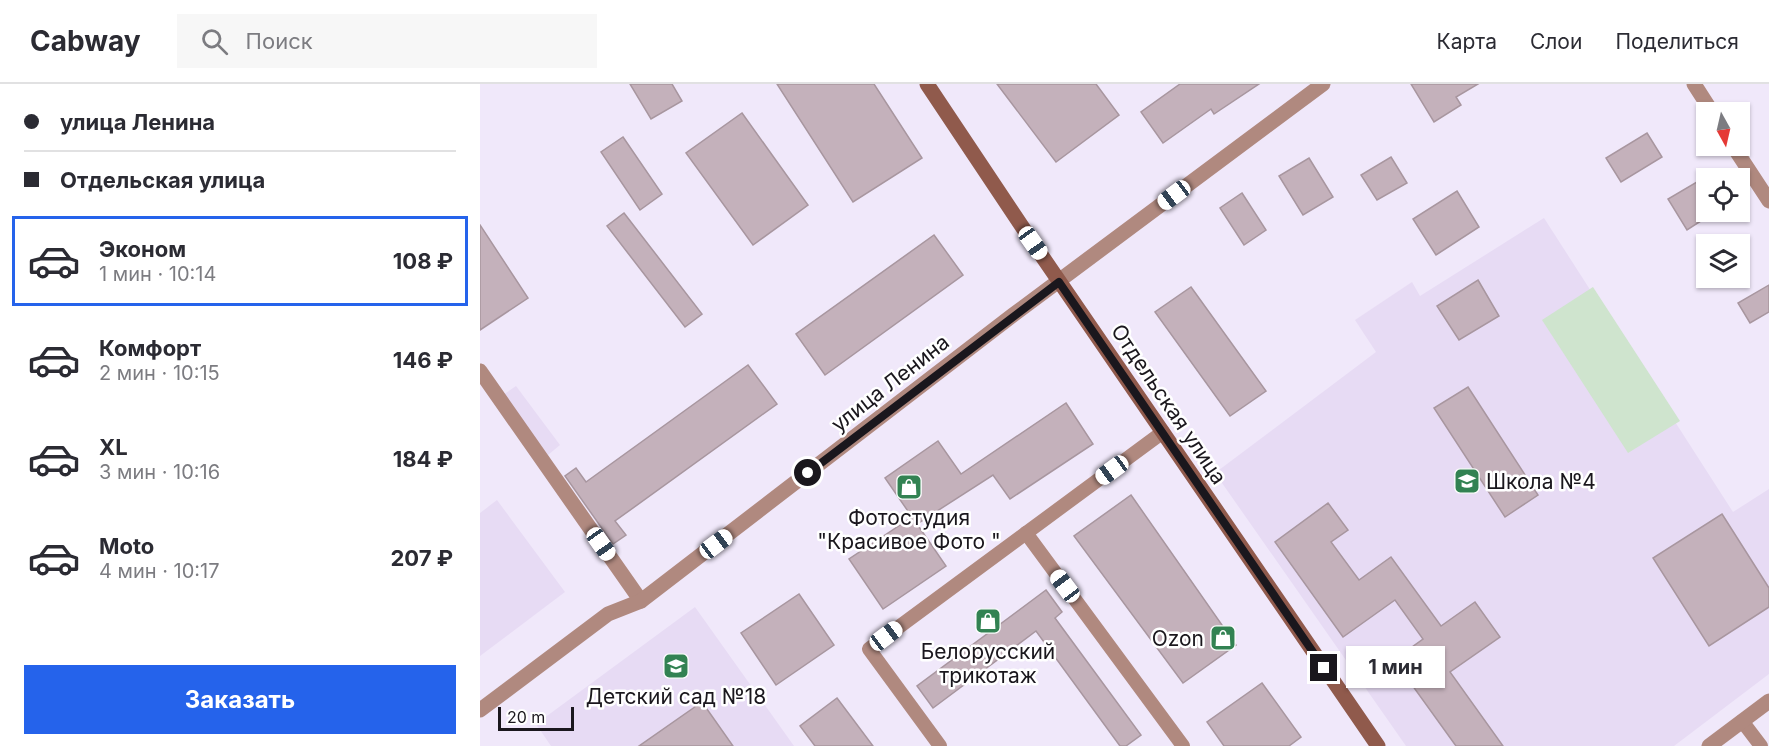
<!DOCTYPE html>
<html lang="ru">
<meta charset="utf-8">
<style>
body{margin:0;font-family:Inter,sans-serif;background:#f7f7f7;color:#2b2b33;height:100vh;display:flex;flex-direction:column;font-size:22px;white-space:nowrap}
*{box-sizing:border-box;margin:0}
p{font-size:20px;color:#7c7c81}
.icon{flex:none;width:33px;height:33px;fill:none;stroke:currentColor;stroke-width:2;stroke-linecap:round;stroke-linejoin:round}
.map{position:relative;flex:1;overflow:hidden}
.side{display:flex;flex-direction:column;background:#fff;width:480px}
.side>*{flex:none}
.guide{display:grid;align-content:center;height:132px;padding:0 24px;background:#fff}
.needle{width:39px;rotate:172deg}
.tools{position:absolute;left:1216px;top:18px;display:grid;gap:12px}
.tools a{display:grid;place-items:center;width:54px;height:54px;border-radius:0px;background:#fff;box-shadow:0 2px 4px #0004;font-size:30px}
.scale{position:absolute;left:18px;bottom:15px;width:76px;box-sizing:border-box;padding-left:6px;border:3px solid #1a171d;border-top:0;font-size:16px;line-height:21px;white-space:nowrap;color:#1a171d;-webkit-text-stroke:4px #fff;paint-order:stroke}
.end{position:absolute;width:27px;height:27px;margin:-14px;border:8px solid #1a171d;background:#fff;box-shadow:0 0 0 3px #fff}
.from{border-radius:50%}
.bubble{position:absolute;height:42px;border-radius:0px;background:#fff;box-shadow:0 2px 4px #0004;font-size:20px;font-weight:700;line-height:42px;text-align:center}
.car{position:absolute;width:18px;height:36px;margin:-18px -9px;border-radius:8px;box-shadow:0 0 4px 2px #0007;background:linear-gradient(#fff 24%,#345 0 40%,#fff 0 76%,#345 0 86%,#fff 0)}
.guide b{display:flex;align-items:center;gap:21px;height:57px;font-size:22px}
.guide b+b{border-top:2px solid #e1e1e2}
.guide i{width:15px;height:15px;background:#2b2b33}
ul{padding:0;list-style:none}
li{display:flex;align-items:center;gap:18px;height:90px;margin:0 12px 9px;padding:0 12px;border:3px solid transparent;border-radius:0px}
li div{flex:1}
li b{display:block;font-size:22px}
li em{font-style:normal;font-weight:700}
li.selected{border-color:#2563eb}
li>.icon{width:54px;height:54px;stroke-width:1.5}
.action{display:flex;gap:12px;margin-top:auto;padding:12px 24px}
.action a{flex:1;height:69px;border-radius:0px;background:#2563eb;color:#fff;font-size:24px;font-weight:700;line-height:69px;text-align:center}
header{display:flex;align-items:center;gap:36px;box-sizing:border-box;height:84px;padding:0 30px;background:#fff;border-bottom:2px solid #e1e1e2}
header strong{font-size:28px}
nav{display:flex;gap:33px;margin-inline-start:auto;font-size:21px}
.search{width:420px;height:54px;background:#f7f7f7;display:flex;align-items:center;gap:15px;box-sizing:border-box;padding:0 21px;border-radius:0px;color:#7c7c81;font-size:22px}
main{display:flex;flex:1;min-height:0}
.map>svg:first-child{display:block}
</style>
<header>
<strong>Cabway</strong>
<div class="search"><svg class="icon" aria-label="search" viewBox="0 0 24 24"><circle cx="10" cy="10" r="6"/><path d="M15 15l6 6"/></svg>Поиск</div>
<nav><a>Карта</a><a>Слои</a><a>Поделиться</a></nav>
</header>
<main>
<section class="side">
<div class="guide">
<b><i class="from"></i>улица Ленина</b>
<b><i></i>Отдельская улица</b>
</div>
<ul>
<li class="selected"><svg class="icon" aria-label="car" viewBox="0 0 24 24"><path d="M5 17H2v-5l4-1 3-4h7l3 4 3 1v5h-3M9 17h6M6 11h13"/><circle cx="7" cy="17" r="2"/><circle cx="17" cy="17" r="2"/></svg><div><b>Эконом</b><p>1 мин · 10:14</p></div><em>108 ₽</em></li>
<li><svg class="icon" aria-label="car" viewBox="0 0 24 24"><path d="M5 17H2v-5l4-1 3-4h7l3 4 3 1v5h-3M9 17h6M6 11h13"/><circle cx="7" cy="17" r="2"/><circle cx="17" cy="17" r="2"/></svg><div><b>Комфорт</b><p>2 мин · 10:15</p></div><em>146 ₽</em></li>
<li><svg class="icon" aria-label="car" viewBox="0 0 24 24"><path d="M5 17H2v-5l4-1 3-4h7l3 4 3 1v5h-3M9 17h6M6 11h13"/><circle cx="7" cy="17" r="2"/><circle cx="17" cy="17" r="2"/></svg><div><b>XL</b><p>3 мин · 10:16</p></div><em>184 ₽</em></li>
<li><svg class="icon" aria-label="car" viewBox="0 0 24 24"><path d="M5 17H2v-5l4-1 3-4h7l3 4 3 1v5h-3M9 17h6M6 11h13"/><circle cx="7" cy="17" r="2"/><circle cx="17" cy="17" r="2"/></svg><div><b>Moto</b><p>4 мин · 10:17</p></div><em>207 ₽</em></li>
</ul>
<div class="action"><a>Заказать</a></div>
</section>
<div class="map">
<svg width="1289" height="662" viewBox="0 0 1289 662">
<rect width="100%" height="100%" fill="#f0e8fa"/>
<!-- built -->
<g fill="#e7dbf4">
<path d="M 1064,134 L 1253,428 L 1289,405 L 1289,590 L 1194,662 L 926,662 L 735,389 L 896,268 L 875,236 L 932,198 L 940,212 Z"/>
<path d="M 36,302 L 80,361 L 68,371 L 23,311 Z"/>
<path d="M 17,416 L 85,508 L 0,572 L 0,429 Z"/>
<path d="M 215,523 L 314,662 L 71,662 L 56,640 Z"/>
</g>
<!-- green -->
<path fill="#cfe4ce" d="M 1113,203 L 1200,337 L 1148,369 L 1062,236 Z"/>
<!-- building -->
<g fill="#c4b1bb" stroke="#a8969f" stroke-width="1.5">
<path d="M 150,0 L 192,0 L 202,17 L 171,35 Z"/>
<path d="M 297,0 L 394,0 L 442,74 L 373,118 Z"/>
<path d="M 517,0 L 616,0 L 639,31 L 576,78 Z"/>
<path d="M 700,0 L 779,0 L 734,30 L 731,25 L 683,59 L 661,28 Z"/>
<path d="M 931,0 L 998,0 L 976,13 L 981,21 L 954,38 Z"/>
<path d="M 262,29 L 328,121 L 273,161 L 206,69 Z"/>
<path d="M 1167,49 L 1182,73 L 1141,98 L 1126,74 Z"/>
<path d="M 143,53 L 182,110 L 160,126 L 121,68 Z"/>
<path d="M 911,73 L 927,99 L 897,116 L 881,91 Z"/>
<path d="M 829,74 L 853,113 L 823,131 L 799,92 Z"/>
<path d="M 1227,92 L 1227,133 L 1207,146 L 1188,115 Z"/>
<path d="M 977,107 L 999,143 L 956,171 L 933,135 Z"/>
<path d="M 762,109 L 786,146 L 764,161 L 740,124 Z"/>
<path d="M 144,129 L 222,230 L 205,243 L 127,142 Z"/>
<path d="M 0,141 L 48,214 L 0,246 Z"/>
<path d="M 454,151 L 483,191 L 345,291 L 316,250 Z"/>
<path d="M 998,196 L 1019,232 L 979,256 L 957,222 Z"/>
<path d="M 1289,201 L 1289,228 L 1270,239 L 1258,219 Z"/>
<path d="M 711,203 L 786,307 L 750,332 L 675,228 Z"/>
<path d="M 268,281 L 297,320 L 135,437 L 146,451 L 133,460 L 85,392 L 96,384 L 106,398 Z"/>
<path d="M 988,303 L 1058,411 L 1025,433 L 954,324 Z"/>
<path d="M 586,319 L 613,360 L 530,415 L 513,391 L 437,440 L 466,482 L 403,525 L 369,475 L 432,433 L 405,394 L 458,357 L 481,390 Z"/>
<path d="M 651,411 L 756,561 L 703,599 L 594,452 Z"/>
<path d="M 848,419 L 868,446 L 851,458 L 879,496 L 911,473 L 961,542 L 995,518 L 1020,553 L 970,588 L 1023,662 L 976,662 L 914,576 L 943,555 L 915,516 L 863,553 L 795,458 Z"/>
<path d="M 1242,430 L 1289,504 L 1289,523 L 1229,562 L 1173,474 Z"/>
<path d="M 566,506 L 582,528 L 575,534 L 661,651 L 646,662 L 640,662 L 556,547 L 453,624 L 437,602 Z"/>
<path d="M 319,510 L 354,561 L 296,601 L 261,549 Z"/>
<path d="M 782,599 L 821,653 L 809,662 L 744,662 L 727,638 Z"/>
<path d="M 357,614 L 393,662 L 335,662 L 320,642 Z"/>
<path d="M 222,618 L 253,662 L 159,662 Z"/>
</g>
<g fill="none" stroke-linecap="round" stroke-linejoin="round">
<!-- lane -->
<g stroke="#b0897f" stroke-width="14">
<path d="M 546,449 L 703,662"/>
<path d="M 1262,637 L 1281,662"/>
<path d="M 460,662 L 389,565 L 683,348"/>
</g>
<!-- street -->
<g stroke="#b0897f" stroke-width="15">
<path d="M 1214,0 L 1232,28"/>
<path d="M 1253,62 L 1289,117"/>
<path d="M 0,287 L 161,517"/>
<path d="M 0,626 L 128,530 L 161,517 L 533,231 L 843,0"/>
<path d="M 1229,662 L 1289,617"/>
</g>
<!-- secondary -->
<path stroke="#905a4c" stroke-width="15" d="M 447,0 L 553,159 L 898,662"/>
</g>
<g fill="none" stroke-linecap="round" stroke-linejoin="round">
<!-- route -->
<path stroke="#1a171d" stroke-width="8" d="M 328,389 L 579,198 L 844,584"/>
</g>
<!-- icons -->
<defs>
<g id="school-square" transform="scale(1.35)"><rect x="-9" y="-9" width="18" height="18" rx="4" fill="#328252" stroke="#fff"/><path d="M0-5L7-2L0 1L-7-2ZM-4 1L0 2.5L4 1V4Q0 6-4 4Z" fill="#fff"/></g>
<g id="shop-square" transform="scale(1.35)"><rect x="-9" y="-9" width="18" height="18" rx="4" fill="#328252" stroke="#fff"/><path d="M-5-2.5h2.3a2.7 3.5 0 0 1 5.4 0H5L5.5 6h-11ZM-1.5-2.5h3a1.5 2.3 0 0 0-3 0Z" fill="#fff"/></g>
</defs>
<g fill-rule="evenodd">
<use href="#school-square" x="987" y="397"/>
<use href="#shop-square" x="429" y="403"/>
<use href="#shop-square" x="508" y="537"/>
<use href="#shop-square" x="743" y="554"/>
<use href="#school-square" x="196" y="582"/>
</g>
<g text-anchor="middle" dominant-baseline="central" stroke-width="5" stroke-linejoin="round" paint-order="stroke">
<!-- street labels -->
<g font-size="21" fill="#1a171d" stroke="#fff">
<text transform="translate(410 299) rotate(-38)">улица Ленина</text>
<text transform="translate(689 320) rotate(56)">Отдельская улица</text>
</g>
<!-- poi labels -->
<g font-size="21" fill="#1a171d" stroke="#fff">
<text x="1006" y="397" text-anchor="start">Школа №4</text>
<text x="429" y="433">Фотостудия<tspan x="429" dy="24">"Красивое Фото "</tspan></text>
<text x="724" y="554" text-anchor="end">Ozon</text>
<text x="508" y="567">Белорусский<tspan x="508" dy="24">трикотаж</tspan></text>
<text x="196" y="612">Детский сад №18</text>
</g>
</g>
</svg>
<div class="tools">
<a><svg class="needle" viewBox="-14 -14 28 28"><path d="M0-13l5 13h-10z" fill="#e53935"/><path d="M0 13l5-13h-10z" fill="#7c7c81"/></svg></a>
<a><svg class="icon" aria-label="locate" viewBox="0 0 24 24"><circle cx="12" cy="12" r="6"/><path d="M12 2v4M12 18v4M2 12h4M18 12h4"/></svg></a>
<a><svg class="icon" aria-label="layers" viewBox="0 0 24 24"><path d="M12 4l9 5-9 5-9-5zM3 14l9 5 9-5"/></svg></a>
</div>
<div class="scale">20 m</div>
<i class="end from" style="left:328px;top:389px"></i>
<i class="end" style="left:844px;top:584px"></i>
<div class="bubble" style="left:866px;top:562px;width:99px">1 мин</div>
<i class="car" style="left:694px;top:111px;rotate:233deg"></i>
<i class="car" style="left:553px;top:159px;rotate:145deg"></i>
<i class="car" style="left:632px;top:386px;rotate:234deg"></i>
<i class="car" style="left:121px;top:460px;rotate:145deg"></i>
<i class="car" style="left:236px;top:460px;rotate:53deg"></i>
<i class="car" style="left:585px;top:502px;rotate:323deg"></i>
<i class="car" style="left:406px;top:552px;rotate:53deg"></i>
</div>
</main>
